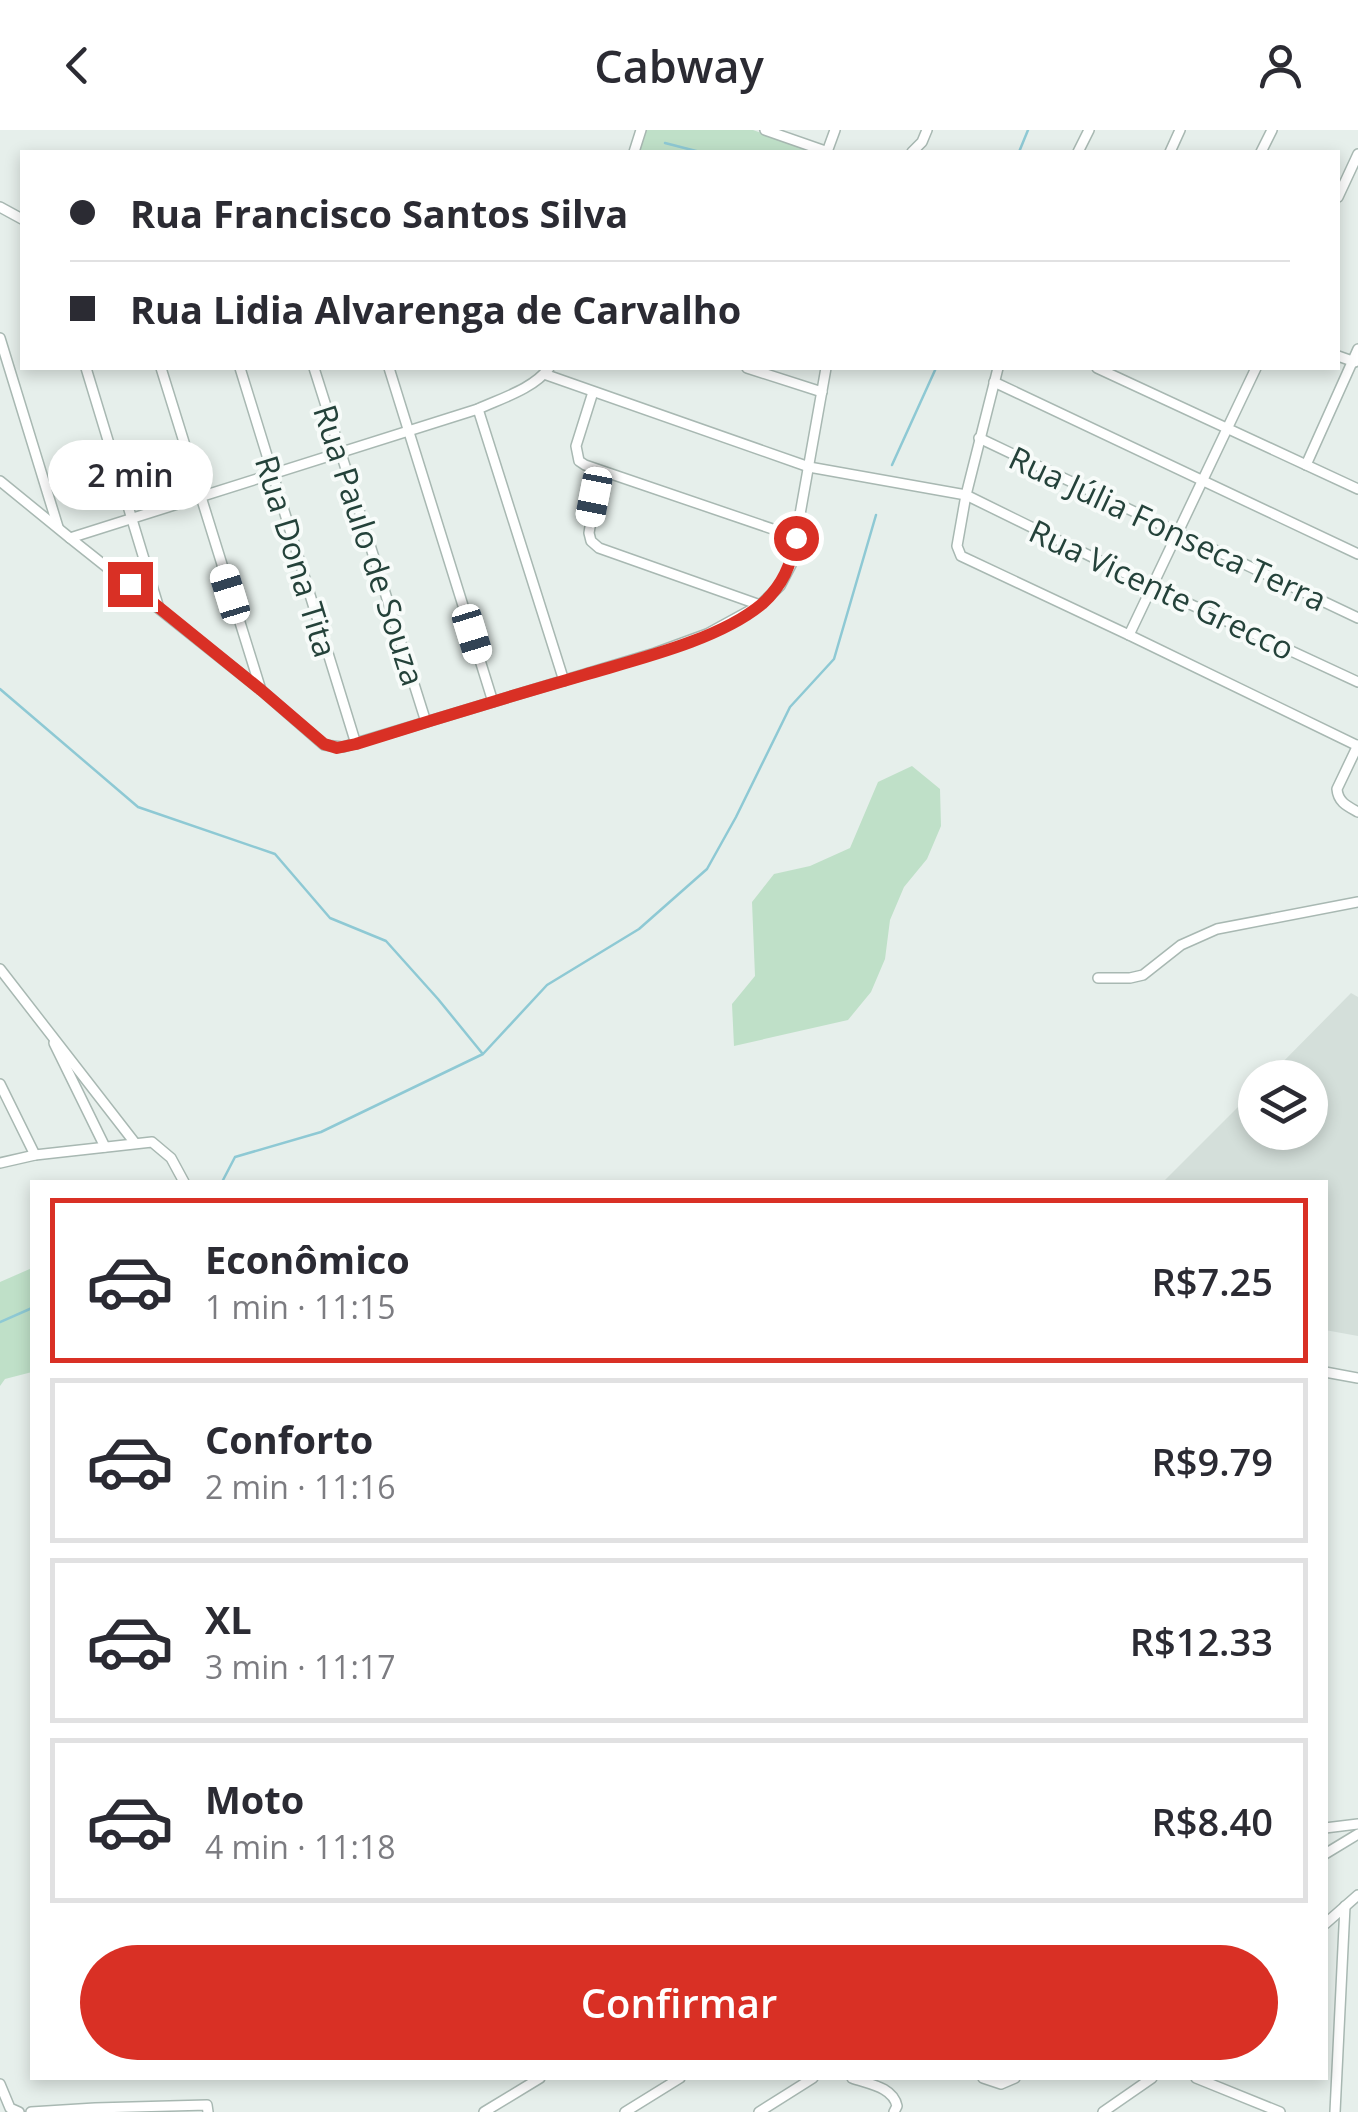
<!DOCTYPE html>
<html lang="pt">
<meta charset="utf-8">
<style>
body{margin:0;font-family:"Open Sans",sans-serif;background:#f2f2f3;color:#2b2b33;height:100vh;display:flex;flex-direction:column;font-size:38px;white-space:nowrap}
*{box-sizing:border-box;margin:0}
p{font-size:32px;color:#7c7c81}
.icon{flex:none;width:55px;height:55px;fill:none;stroke:currentColor;stroke-width:2;stroke-linecap:round;stroke-linejoin:round}
.map{position:relative;flex:1;overflow:hidden}
.drawer{position:absolute;left:30px;top:1050px;width:1298px;height:900px;display:flex;flex-direction:column;background:#fff;border-radius:0px;box-shadow:0 5px 15px #0003}
.drawer>*{flex:none}
.top-card{position:absolute;left:20px;top:20px;width:1320px;height:220px;border-radius:0px;box-shadow:0 5px 15px #0003;display:grid;align-content:center;height:220px;padding:0 50px;background:#fff}
.fabs{position:absolute;left:1238px;top:930px;display:grid;gap:20px}
.fabs a{display:grid;place-items:center;width:90px;height:90px;border-radius:50%;background:#fff;box-shadow:0 5px 15px #0003;font-size:50px}
.end{position:absolute;width:45px;height:45px;margin:-22px;border:12px solid #d93025;background:#fff;box-shadow:0 0 0 5px #fff}
.from{border-radius:50%}
.bubble{position:absolute;height:70px;border-radius:35px;background:#fff;box-shadow:0 5px 15px #0003;font-size:32px;font-weight:600;line-height:70px;text-align:center}
.car{position:absolute;width:30px;height:60px;margin:-30px -15px;border-radius:12px;box-shadow:0 0 8px 2px #0007;background:linear-gradient(#fff 24%,#345 0 40%,#fff 0 76%,#345 0 86%,#fff 0)}
.top-card b{display:flex;align-items:center;gap:35px;height:95px;font-size:38px}
.top-card b+b{border-top:2px solid #e1e1e2}
.top-card i{width:25px;height:25px;background:#2b2b33}
ul{padding:18px 0 0;list-style:none}
li{display:flex;align-items:center;gap:30px;height:165px;margin:0 20px 15px;padding:0 30px;border:5px solid #e1e1e2;border-radius:0px}
li div{flex:1}
li b{display:block;font-size:38px}
li em{font-style:normal;font-weight:600}
li.on{border-color:#d93025}
li>.icon{width:90px;height:90px;stroke-width:1.5}
.action{display:flex;gap:20px;margin-top:auto;padding:20px 50px}
.action a{flex:1;height:115px;border-radius:60px;background:#d93025;color:#fff;font-size:40px;font-weight:600;line-height:115px;text-align:center}
header{display:flex;justify-content:space-between;align-items:center;height:130px;padding:0 50px;background:#fff;font-size:45px;font-weight:600}
.map>svg:first-child{display:block}
</style>
<header><svg class="icon" aria-label="back" viewBox="0 0 24 24"><path d="M15 5l-7 7 7 7"/></svg>Cabway<svg class="icon" aria-label="person" viewBox="0 0 24 24"><circle cx="12" cy="8" r="4"/><path d="M4 21q1-7 8-7t8 7"/></svg></header>
<div class="map">
<svg width="1358" height="1982" viewBox="0 0 1358 1982">
<rect width="100%" height="100%" fill="#e6efeb"/>
<!-- built -->
<path fill="#d4dfda" d="M 1351,863 L 1358,867 L 1358,1206 L 1325,1200 L 1325,1052 L 1163,1052 L 1255,960 L 1255,1002 L 1310,1002 L 1310,948 L 1268,947 Z"/>
<!-- green -->
<g fill="#bfe0c8">
<path d="M 645,0 L 753,0 L 813,22 L 638,22 Z"/>
<path d="M 912,636 L 940,659 L 941,696 L 927,729 L 904,757 L 890,790 L 885,829 L 871,862 L 848,890 L 734,916 L 732,874 L 755,846 L 752,772 L 774,744 L 810,736 L 850,718 L 878,652 Z"/>
<path d="M 32,1138 L 32,1242 L 5,1249 L 0,1256 L 0,1152 Z"/>
</g>
<g fill="none" stroke-linecap="round" stroke-linejoin="round">
<!-- stream -->
<g stroke="#8ec9d4" stroke-width="2.5">
<path d="M 665,13 L 700,22"/>
<path d="M 1019,22 L 1028,0"/>
<path d="M 892,335 L 936,238"/>
<path d="M 0,559 L 138,677 L 275,724 L 330,788 L 386,811 L 438,869 L 482,923"/>
<path d="M 222,1052 L 235,1027 L 321,1002 L 483,924 L 547,855 L 639,799 L 707,739 L 736,687 L 790,577 L 834,529 L 876,385"/>
<path d="M 0,1192 L 32,1178"/>
</g>
<!-- minor casing -->
<g stroke="#a8b8b2" stroke-width="12">
<g id="minor">
<path d="M 765,0 L 828,22"/>
<path d="M 634,22 L 641,0"/>
<path d="M 827,22 L 835,0"/>
<path d="M 912,22 L 922,12 L 927,0"/>
<path d="M 1078,22 L 1089,0"/>
<path d="M 1170,22 L 1180,0"/>
<path d="M 1261,22 L 1272,0"/>
<path d="M 1338,67 L 1358,24"/>
<path d="M 0,77 L 22,89"/>
<path d="M 0,208 L 58,397"/>
<path d="M 1338,226 L 1355,232"/>
<path d="M 86,238 L 158,475"/>
<path d="M 161,238 L 261,560"/>
<path d="M 240,238 L 356,614"/>
<path d="M 314,238 L 426,592"/>
<path d="M 389,238 L 493,572"/>
<path d="M 747,238 L 822,262"/>
<path d="M 998,238 L 966,365 L 957,416 L 961,426 L 1129,505 L 1358,616"/>
<path d="M 1097,238 L 1358,359"/>
<path d="M 544,244 L 809,337 L 966,365 L 1153,457 L 1358,552"/>
<path d="M 994,252 L 1358,424"/>
<path d="M 593,262 L 576,316 L 579,331 L 585,335 L 796,407"/>
<path d="M 478,279 L 564,551"/>
<path d="M 979,308 L 1358,488"/>
<path d="M 1306,335 L 1358,219"/>
<path d="M 599,342 L 589,403 L 591,411 L 599,418 L 760,475"/>
<path d="M 0,351 L 70,408 L 478,279 C 502,268 533,259 549,238"/>
<path d="M 70,408 L 261,560 L 324,615 L 343,617 L 655,523 L 707,504 L 760,475 L 780,456 L 791,435 L 826,238"/>
<path d="M 1129,505 L 1256,238"/>
<path d="M 1358,615 L 1337,659 C 1338,672 1347,676 1358,682"/>
<path d="M 0,839 L 135,1013"/>
<path d="M 1098,848 L 1130,848 L 1143,845 L 1181,815 L 1217,799 L 1358,772"/>
<path d="M 54,913 L 105,1017"/>
<path d="M 0,954 L 35,1025"/>
<path d="M 0,1033 L 35,1025 L 152,1012 L 171,1028 L 184,1052"/>
<path d="M 1325,1242 L 1358,1248"/>
<path d="M 1325,1698 L 1358,1694"/>
<path d="M 1325,1724 L 1358,1704"/>
<path d="M 1325,1794 L 1358,1765"/>
<path d="M 852,1948 C 869,1954 893,1957 897,1976 L 894,1982"/>
<path d="M 983,1948 L 1001,1954 L 1015,1948"/>
<path d="M 1196,1948 L 1280,1982"/>
<path d="M 0,1954 L 10,1978 L 19,1982"/>
<path d="M 31,1982 L 95,1978 L 207,1975 L 208,1982"/>
<path d="M 484,1982 L 540,1948"/>
<path d="M 625,1982 L 680,1948"/>
<path d="M 759,1982 L 813,1948"/>
<path d="M 1103,1982 L 1152,1948"/>
<path d="M 1335,1982 L 1345,1776"/>
</g>
</g>
<!-- minor -->
<use href="#minor" stroke="#fff" stroke-width="9"/>
</g>
<g fill="none" stroke-linecap="round" stroke-linejoin="round">
<!-- route -->
<path stroke="#d93025" stroke-width="12" d="M 130,454 L 261,560 L 324,614 L 337,618 L 356,614 C 432,590 508,567 584,545 C 638,529 719,510 762,474 C 783,455 791,435 796,408"/>
</g>
<g text-anchor="middle" dominant-baseline="central" stroke-width="8" stroke-linejoin="round" paint-order="stroke">
<!-- street labels -->
<g font-size="32" fill="#24423a" stroke="#f7fbf9">
<text transform="translate(1168 398) rotate(25)">Rua Júlia Fonseca Terra</text>
<text transform="translate(370 415) rotate(72)">Rua Paulo de Souza</text>
<text transform="translate(297 426) rotate(73)">Rua Dona Tita</text>
<text transform="translate(1162 459) rotate(25)">Rua Vicente Grecco</text>
</g>
</g>
</svg>
<div class="fabs">
<a><svg class="icon" aria-label="layers" viewBox="0 0 24 24"><path d="M12 4l9 5-9 5-9-5zM3 14l9 5 9-5"/></svg></a>
</div>
<i class="end from" style="left:796px;top:408px"></i>
<i class="end" style="left:130px;top:454px"></i>
<div class="bubble" style="left:48px;top:310px;width:165px">2 min</div>
<i class="car" style="left:594px;top:367px;rotate:191deg"></i>
<i class="car" style="left:230px;top:464px;rotate:343deg"></i>
<i class="car" style="left:472px;top:504px;rotate:163deg"></i>
<div class="top-card">
<b><i class="from"></i>Rua Francisco Santos Silva</b>
<b><i></i>Rua Lidia Alvarenga de Carvalho</b>
</div>
<section class="drawer">
<ul>
<li class="on"><svg class="icon" aria-label="car" viewBox="0 0 24 24"><path d="M5 17H2v-5l4-1 3-4h7l3 4 3 1v5h-3M9 17h6M6 11h13"/><circle cx="7" cy="17" r="2"/><circle cx="17" cy="17" r="2"/></svg><div><b>Econômico</b><p>1 min · 11:15</p></div><em>R$7.25</em></li>
<li><svg class="icon" aria-label="car" viewBox="0 0 24 24"><path d="M5 17H2v-5l4-1 3-4h7l3 4 3 1v5h-3M9 17h6M6 11h13"/><circle cx="7" cy="17" r="2"/><circle cx="17" cy="17" r="2"/></svg><div><b>Conforto</b><p>2 min · 11:16</p></div><em>R$9.79</em></li>
<li><svg class="icon" aria-label="car" viewBox="0 0 24 24"><path d="M5 17H2v-5l4-1 3-4h7l3 4 3 1v5h-3M9 17h6M6 11h13"/><circle cx="7" cy="17" r="2"/><circle cx="17" cy="17" r="2"/></svg><div><b>XL</b><p>3 min · 11:17</p></div><em>R$12.33</em></li>
<li><svg class="icon" aria-label="car" viewBox="0 0 24 24"><path d="M5 17H2v-5l4-1 3-4h7l3 4 3 1v5h-3M9 17h6M6 11h13"/><circle cx="7" cy="17" r="2"/><circle cx="17" cy="17" r="2"/></svg><div><b>Moto</b><p>4 min · 11:18</p></div><em>R$8.40</em></li>
</ul>
<div class="action"><a>Confirmar</a></div>
</section>
</div>
